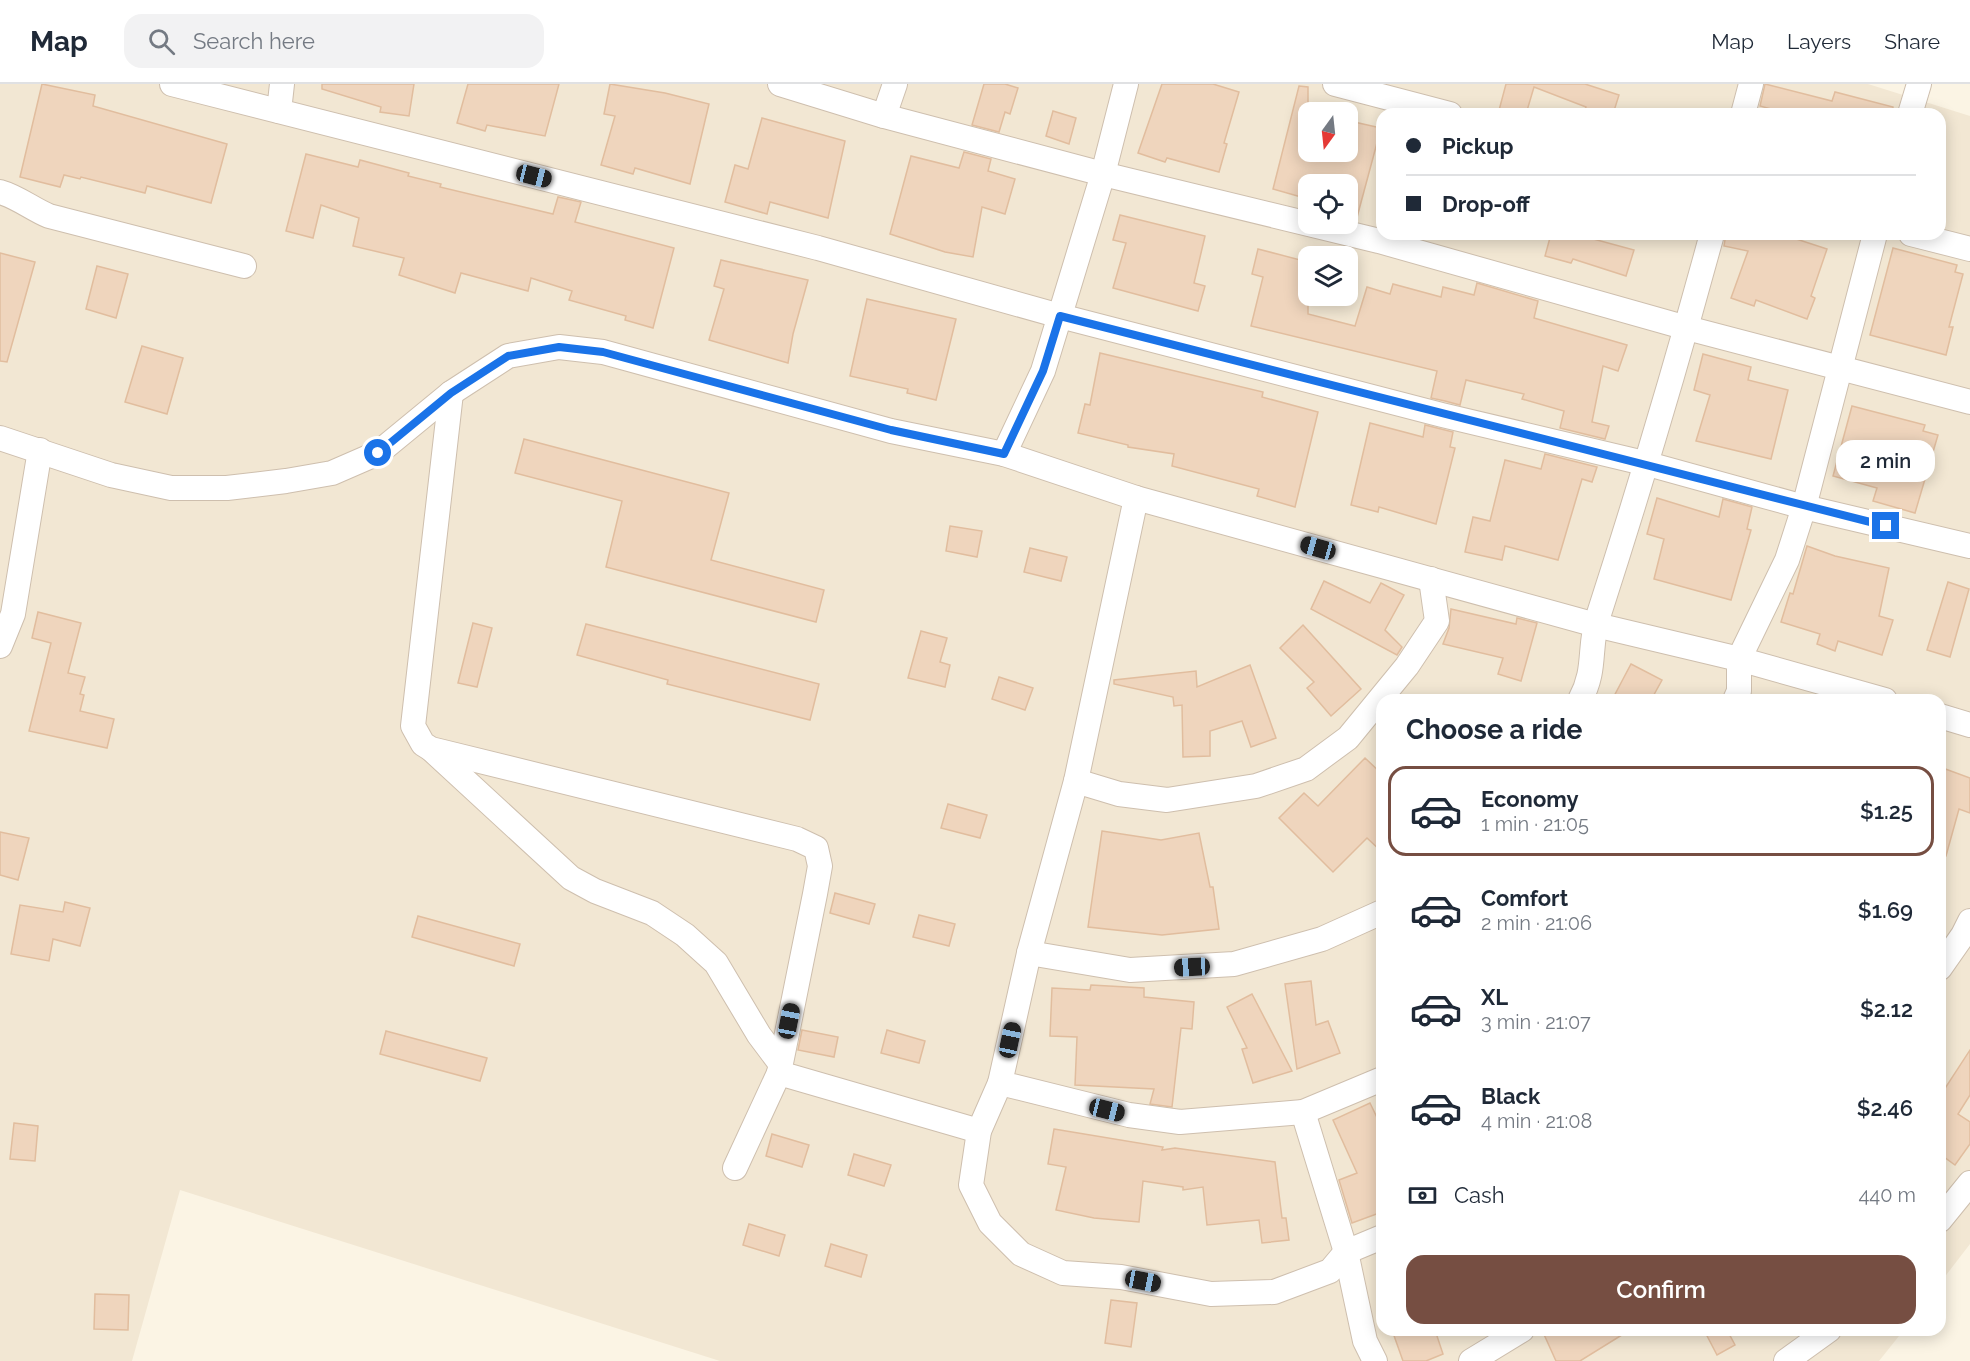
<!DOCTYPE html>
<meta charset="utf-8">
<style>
body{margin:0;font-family:Raleway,sans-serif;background:#f2f2f3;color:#1f2937;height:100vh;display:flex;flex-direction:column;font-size:22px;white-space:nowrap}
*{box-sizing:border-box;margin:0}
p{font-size:20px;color:#747a83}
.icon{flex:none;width:33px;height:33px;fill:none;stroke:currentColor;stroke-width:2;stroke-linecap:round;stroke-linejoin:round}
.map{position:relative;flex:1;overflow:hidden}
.panel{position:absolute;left:1376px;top:610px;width:570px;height:642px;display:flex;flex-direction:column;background:#fff;border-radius:18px;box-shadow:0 3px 15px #0003}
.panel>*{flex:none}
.banner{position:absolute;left:1376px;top:24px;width:570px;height:132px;border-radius:18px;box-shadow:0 3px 15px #0003;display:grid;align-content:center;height:132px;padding:0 30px;background:#fff}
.needle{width:39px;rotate:195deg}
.controls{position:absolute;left:1298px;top:18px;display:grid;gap:12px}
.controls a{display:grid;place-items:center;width:60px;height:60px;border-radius:12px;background:#fff;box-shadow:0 3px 15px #0003;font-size:30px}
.end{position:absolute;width:27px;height:27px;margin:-14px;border:8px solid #1a73e8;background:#fff;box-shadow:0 0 0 3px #fff}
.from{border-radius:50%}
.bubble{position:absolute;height:42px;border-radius:18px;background:#fff;box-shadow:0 3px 15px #0003;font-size:20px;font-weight:600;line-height:42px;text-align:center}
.car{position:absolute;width:18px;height:36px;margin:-18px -9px;border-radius:8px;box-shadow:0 0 4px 2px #0007;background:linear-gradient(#222 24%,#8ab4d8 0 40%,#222 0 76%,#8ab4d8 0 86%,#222 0)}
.banner b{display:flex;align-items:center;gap:21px;height:57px;font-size:22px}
.banner b+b{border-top:2px solid #e0e1e3}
.banner i{width:15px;height:15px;background:#1f2937}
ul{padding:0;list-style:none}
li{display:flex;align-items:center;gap:18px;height:90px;margin:0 12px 9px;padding:0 18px;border:3px solid transparent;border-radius:18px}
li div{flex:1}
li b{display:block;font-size:22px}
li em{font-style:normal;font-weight:600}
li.selected{border-color:#764e42}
li>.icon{width:54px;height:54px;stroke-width:1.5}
h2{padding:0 30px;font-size:27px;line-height:72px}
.pay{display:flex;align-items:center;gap:15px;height:66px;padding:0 30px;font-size:22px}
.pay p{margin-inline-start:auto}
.action{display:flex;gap:12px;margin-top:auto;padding:12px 30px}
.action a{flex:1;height:69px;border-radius:18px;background:#764e42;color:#fff;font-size:24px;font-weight:600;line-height:69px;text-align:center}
header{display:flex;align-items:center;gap:36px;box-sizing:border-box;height:84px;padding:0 30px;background:#fff;border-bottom:2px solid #e0e1e3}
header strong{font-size:28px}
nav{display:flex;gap:33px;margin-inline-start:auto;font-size:21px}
.search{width:420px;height:54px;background:#f2f2f3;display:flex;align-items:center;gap:15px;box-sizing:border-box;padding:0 21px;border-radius:18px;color:#747a83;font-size:22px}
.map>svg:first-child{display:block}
</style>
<header>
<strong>Map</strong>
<div class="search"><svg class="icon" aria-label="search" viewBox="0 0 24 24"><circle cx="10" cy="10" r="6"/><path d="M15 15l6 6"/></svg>Search here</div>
<nav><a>Map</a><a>Layers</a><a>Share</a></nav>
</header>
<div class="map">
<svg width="1970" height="1277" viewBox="0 0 1970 1277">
<rect width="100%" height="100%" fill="#fbf4e4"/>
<!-- residential -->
<path fill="#f2e7d3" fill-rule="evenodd" d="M 0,0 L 1868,0 L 1970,32 L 1970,1160 L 1940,1199 L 1940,616 L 1382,616 L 1382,1246 L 1903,1247 L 1879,1277 L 720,1277 L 180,1106 L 132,1277 L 0,1277 ZM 1308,28 L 1347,28 L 1347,68 L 1308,68 ZM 1382,30 L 1940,30 L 1940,150 L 1382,150 ZM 1308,100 L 1347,100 L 1347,140 L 1308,140 ZM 1308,172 L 1347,172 L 1347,212 L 1308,212 Z"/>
<!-- building -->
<g fill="#efd5bd" stroke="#e1bd9e" stroke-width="1.5">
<path d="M 42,0 L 95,11 L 93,22 L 227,60 L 211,119 L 147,102 L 145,109 L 81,93 L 80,95 L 64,91 L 60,103 L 20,93 Z"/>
<path d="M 322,0 L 414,0 L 409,32 L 380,28 L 381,23 L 322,5 Z"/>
<path d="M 468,0 L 559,0 L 545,52 L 487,41 L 485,47 L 457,39 Z"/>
<path d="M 610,0 L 665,9 L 709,20 L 690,100 L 635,84 L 633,90 L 601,81 L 615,32 L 604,30 Z"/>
<path d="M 984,0 L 1005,0 L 1018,4 L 1010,30 L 1005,28 L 999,48 L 972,41 Z"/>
<path d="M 1162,0 L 1213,0 L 1239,8 L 1224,59 L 1227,60 L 1219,88 L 1167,74 L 1165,78 L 1138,69 Z"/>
<path d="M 1506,0 L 1585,0 L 1619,11 L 1613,30 L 1584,30 L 1586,23 L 1534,3 L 1526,30 L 1498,30 Z"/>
<path d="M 1765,0 L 1832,17 L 1835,8 L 1893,23 L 1892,30 L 1789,30 L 1760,22 Z"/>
<path d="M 1299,2 L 1308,3 L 1308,68 L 1347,68 L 1354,38 L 1381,44 L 1356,137 L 1347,135 L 1347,100 L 1308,100 L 1308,115 L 1273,105 Z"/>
<path d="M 1053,27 L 1076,34 L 1069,60 L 1046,52 Z"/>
<path d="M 762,34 L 845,57 L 828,134 L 770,118 L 767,130 L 725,118 L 735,81 L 748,85 Z"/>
<path d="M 964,68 L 991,75 L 988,87 L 1015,95 L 1005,130 L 982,123 L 973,173 L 945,168 L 890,150 L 911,72 L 959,84 Z"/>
<path d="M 306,70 L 358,83 L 360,76 L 409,89 L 408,92 L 441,100 L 440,103 L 553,130 L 558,113 L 581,118 L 575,138 L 674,164 L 653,244 L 625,236 L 626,232 L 569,216 L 572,207 L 531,194 L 528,207 L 461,189 L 455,209 L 399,191 L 404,174 L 353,162 L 359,134 L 321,121 L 313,154 L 286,147 Z"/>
<path d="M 1120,131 L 1205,152 L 1194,199 L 1205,202 L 1198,227 L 1113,204 L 1126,159 L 1113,156 Z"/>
<path d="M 1551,150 L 1575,150 L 1634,166 L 1626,192 L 1573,175 L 1571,179 L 1545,172 Z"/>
<path d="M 1726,150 L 1781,150 L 1827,165 L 1811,212 L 1815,214 L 1807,235 L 1756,216 L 1754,222 L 1731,214 L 1748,167 L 1724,162 Z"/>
<path d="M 1893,164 L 1957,181 L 1955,188 L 1963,190 L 1949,243 L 1953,243 L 1946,271 L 1870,251 Z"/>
<path d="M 1258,165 L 1308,178 L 1308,230 L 1355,242 L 1367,203 L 1390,210 L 1393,200 L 1441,213 L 1443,203 L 1474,211 L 1477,199 L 1538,217 L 1534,234 L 1627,261 L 1618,287 L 1603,282 L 1592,338 L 1609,342 L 1605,355 L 1560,344 L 1564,327 L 1522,315 L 1524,310 L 1466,296 L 1460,321 L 1445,317 L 1431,314 L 1437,287 L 1251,242 L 1263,193 L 1252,190 Z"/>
<path d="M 0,169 L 35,178 L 7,278 L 0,277 Z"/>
<path d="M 721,176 L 808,196 L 793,250 L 788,279 L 709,256 L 724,205 L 714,202 Z"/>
<path d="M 97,182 L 128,190 L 116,234 L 86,225 Z"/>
<path d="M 867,215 L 956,235 L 936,316 L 907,309 L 908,305 L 850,292 Z"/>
<path d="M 142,262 L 183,274 L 167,330 L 125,318 Z"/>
<path d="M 1100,269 L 1263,308 L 1262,313 L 1318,328 L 1295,423 L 1257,412 L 1259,405 L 1172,382 L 1174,370 L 1128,363 L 1128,361 L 1078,349 L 1085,320 L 1090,321 Z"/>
<path d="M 1703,270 L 1751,283 L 1748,296 L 1788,306 L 1771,375 L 1696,357 L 1710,311 L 1694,306 Z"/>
<path d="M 1852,322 L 1925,341 L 1923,347 L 1938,351 L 1915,429 L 1873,417 L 1877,404 L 1833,392 Z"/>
<path d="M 1370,339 L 1423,353 L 1425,341 L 1453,348 L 1450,363 L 1455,364 L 1436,440 L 1379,423 L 1378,428 L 1351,421 Z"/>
<path d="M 524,355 L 729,409 L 711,476 L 824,506 L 816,538 L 606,483 L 622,417 L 515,389 Z"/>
<path d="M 1545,370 L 1597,383 L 1592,398 L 1582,395 L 1558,476 L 1505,462 L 1502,476 L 1465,468 L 1473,433 L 1490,437 L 1505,376 L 1541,385 Z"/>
<path d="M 1657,414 L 1719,433 L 1723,415 L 1752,423 L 1747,445 L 1751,446 L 1731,516 L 1654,495 L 1664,455 L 1647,450 Z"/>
<path d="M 950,442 L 982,447 L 977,473 L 946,467 Z"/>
<path d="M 1807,462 L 1835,472 L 1889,484 L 1879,532 L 1893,536 L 1882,571 L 1838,557 L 1835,567 L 1817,560 L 1820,550 L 1781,538 L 1790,509 L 1793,510 Z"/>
<path d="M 1030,464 L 1067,473 L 1061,497 L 1024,488 Z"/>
<path d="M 1324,497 L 1370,519 L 1381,499 L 1404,511 L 1385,546 L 1402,563 L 1397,571 L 1311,525 Z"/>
<path d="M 1948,498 L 1969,505 L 1950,573 L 1927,566 Z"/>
<path d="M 1451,525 L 1516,540 L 1517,534 L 1537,539 L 1521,597 L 1498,590 L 1503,574 L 1443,560 L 1449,544 Z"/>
<path d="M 38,528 L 81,539 L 68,589 L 85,593 L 80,610 L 84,611 L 80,627 L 114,635 L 107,664 L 29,647 L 51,559 L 32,554 Z"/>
<path d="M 473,539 L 492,544 L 477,603 L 458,599 Z"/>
<path d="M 586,540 L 819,600 L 810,636 L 667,600 L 668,596 L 577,571 Z"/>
<path d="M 1303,541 L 1361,605 L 1331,632 L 1307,604 L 1314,598 L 1280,564 Z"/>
<path d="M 921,547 L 947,554 L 940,578 L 950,581 L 945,603 L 908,594 Z"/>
<path d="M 1631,580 L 1662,596 L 1651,616 L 1612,616 Z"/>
<path d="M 1250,581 L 1276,654 L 1251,663 L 1242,637 L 1210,647 L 1210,672 L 1183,673 L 1182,621 L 1174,622 L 1173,613 L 1114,600 L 1114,596 L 1196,587 L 1197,603 Z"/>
<path d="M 999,593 L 1033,604 L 1025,626 L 992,615 Z"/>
<path d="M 1365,674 L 1382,690 L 1382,768 L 1367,754 L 1333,788 L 1279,734 L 1304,709 L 1318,722 Z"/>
<path d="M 1940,683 L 1970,694 L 1970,729 L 1959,725 L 1946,772 L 1940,771 Z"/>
<path d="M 948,720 L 987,731 L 980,754 L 941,744 Z"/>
<path d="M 1102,747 L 1161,756 L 1199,749 L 1210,803 L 1213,803 L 1219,845 L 1162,851 L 1088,843 Z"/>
<path d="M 0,748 L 29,754 L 18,796 L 0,791 Z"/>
<path d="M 835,809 L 875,820 L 869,840 L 830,829 Z"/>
<path d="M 65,818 L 90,824 L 80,862 L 53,855 L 49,877 L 11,870 L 20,821 L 63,828 Z"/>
<path d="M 919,831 L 955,840 L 949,862 L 913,853 Z"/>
<path d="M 418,832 L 520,860 L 514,882 L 412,853 Z"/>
<path d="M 1311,897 L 1316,941 L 1328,937 L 1340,969 L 1297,985 L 1285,900 Z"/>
<path d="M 1091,901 L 1144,904 L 1144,913 L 1194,918 L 1192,945 L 1181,944 L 1172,1023 L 1150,1020 L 1154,1005 L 1075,1001 L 1077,953 L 1050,952 L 1052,904 L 1090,906 Z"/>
<path d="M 1252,910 L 1292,987 L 1253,999 L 1242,965 L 1247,964 L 1227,923 Z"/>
<path d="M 802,946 L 838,953 L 834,973 L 798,966 Z"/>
<path d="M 887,946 L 925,957 L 919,979 L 881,969 Z"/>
<path d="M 386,947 L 487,974 L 480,997 L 380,970 Z"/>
<path d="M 1970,966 L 1970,1011 L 1958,1030 L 1970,1038 L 1970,1060 L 1955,1081 L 1940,1070 L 1940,1012 Z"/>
<path d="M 1370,1019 L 1382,1044 L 1382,1128 L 1352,1139 L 1339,1096 L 1357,1089 L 1333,1036 Z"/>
<path d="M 14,1039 L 38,1042 L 35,1077 L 10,1075 Z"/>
<path d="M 1054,1045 L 1163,1063 L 1162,1066 L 1175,1064 L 1275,1078 L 1282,1134 L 1286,1134 L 1289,1156 L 1262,1159 L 1259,1136 L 1207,1141 L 1203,1103 L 1183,1106 L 1183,1103 L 1143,1097 L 1139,1138 L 1094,1134 L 1056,1126 L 1066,1083 L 1048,1080 Z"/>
<path d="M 772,1050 L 809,1061 L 802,1083 L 766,1072 Z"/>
<path d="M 854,1070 L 891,1081 L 884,1102 L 848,1091 Z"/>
<path d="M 749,1140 L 785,1151 L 779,1172 L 743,1161 Z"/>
<path d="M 831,1160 L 867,1171 L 861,1193 L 825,1182 Z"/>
<path d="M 95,1210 L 129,1211 L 128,1246 L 94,1245 Z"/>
<path d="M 1111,1216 L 1137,1219 L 1131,1263 L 1105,1259 Z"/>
<path d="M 1392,1246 L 1435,1246 L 1443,1270 L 1426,1277 L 1403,1277 Z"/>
<path d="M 1542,1246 L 1630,1246 L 1580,1277 L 1556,1277 Z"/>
<path d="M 1704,1246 L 1727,1246 L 1735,1261 L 1717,1271 Z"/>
</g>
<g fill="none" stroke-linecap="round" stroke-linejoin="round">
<!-- minor casing -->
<g stroke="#cebfae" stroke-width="26">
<g id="minor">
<path d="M 172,0 L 818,164 L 1060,232 L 1442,331 L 1648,380 L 1804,423 L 1970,462"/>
<path d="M 780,0 L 884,32 L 1103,90 L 1379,157 L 1687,244 L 1970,318"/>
<path d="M 1335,0 L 1450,30"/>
<path d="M 279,27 L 282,0"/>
<path d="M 1743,30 L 1751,0"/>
<path d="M 1910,30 L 1919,0"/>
<path d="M 884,32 L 895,0"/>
<path d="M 0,108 C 18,113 32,125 49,132 L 244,182"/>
<path d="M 1911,150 L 1970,165"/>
<path d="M 451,309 L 413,642 L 423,660 L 431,665 L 797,755 L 816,764 L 820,782 L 815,810 L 779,989 L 979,1047"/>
<path d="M 0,354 L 111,391 L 171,404 L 227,404 L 286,397 L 332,389 L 378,369 L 451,309 L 508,272 L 559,263 L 603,268 L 891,347 L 1004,370 L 1136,414 L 1596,541 L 1739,575 L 1885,616"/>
<path d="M 1004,370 L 1043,287 L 1103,90 L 1126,0"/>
<path d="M 1136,414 L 1076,697 L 1029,869 L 1130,886 L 1234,880 L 1322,855 L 1382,828"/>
<path d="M 0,562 L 13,530 L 40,366"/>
<path d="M 1580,616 C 1597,585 1588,564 1598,533 C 1639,406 1677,279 1712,150"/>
<path d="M 1735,616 L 1739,607 L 1739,575 L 1787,476 L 1804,423 L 1875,150"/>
<path d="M 1940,632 L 1970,641"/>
<path d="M 432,666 L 571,794 L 595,807 L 652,829 L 685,851 L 716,879 L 759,951 L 780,979"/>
<path d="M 1076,697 L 1119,710 L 1167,716 L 1256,702 L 1306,685 L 1348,654 L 1407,582 L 1437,537 L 1431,495"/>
<path d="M 1029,869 L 1000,999 L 1129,1031 L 1180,1038 L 1303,1028 L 1382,995"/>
<path d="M 1940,884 L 1963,851 L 1970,837"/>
<path d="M 1000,999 L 979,1047 L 971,1101 L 990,1139 L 1021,1170 L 1063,1189 L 1121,1193 L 1211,1210 L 1274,1208 L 1330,1187 L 1346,1168"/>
<path d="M 1303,1028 L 1346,1168 L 1382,1153"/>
<path d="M 735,1084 L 779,989"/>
<path d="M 1940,1136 L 1970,1099"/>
<path d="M 1346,1168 L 1365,1257 L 1375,1277"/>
<path d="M 1471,1277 L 1522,1246"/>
<path d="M 1786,1277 L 1829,1246"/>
</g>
</g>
<!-- minor -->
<use href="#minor" stroke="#fff" stroke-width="24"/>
</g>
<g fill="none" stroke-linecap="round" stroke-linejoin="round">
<!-- route -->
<path stroke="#1a73e8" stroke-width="8" d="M 378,369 L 451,309 L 508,272 L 559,263 L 603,268 L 891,346 L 1004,370 L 1043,287 L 1060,232 L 1886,442"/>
</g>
</svg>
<div class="controls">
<a><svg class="needle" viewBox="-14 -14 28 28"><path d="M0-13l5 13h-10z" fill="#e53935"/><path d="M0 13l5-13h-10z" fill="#747a83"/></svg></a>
<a><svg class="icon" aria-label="locate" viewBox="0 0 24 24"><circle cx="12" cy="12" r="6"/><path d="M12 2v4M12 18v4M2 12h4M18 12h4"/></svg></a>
<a><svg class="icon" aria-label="layers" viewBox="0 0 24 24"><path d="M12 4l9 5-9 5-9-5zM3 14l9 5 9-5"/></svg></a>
</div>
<i class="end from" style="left:378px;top:369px"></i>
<i class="end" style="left:1886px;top:442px"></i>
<div class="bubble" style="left:1836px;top:356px;width:99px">2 min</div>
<i class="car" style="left:534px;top:92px;rotate:104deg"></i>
<i class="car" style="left:1318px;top:464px;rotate:286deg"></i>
<i class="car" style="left:1192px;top:883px;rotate:267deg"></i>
<i class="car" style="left:789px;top:937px;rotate:11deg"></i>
<i class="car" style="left:1010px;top:956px;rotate:12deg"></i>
<i class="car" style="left:1107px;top:1026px;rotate:104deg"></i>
<i class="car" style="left:1143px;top:1197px;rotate:101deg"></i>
<div class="banner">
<b><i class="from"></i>Pickup</b>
<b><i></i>Drop-off</b>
</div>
<section class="panel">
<h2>Choose a ride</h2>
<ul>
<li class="selected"><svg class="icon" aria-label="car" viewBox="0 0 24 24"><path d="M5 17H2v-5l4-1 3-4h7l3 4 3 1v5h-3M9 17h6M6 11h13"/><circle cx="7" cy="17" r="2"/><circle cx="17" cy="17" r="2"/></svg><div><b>Economy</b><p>1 min · 21:05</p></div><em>$1.25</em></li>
<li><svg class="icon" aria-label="car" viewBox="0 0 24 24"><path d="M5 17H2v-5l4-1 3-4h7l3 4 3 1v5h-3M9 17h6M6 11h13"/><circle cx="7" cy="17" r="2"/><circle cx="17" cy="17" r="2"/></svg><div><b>Comfort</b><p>2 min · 21:06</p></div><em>$1.69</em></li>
<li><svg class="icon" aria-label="car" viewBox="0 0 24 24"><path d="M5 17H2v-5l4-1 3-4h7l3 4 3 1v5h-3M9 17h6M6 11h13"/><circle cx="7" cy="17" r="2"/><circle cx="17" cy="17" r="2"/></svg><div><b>XL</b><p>3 min · 21:07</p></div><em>$2.12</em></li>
<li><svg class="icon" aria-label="car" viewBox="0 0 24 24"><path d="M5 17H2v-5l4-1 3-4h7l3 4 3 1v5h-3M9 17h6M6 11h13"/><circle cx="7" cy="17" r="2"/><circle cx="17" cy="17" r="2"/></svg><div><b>Black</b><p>4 min · 21:08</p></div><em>$2.46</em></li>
</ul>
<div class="pay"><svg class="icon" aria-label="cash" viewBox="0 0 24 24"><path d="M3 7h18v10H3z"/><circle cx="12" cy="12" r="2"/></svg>Cash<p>440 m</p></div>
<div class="action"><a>Confirm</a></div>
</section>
</div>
